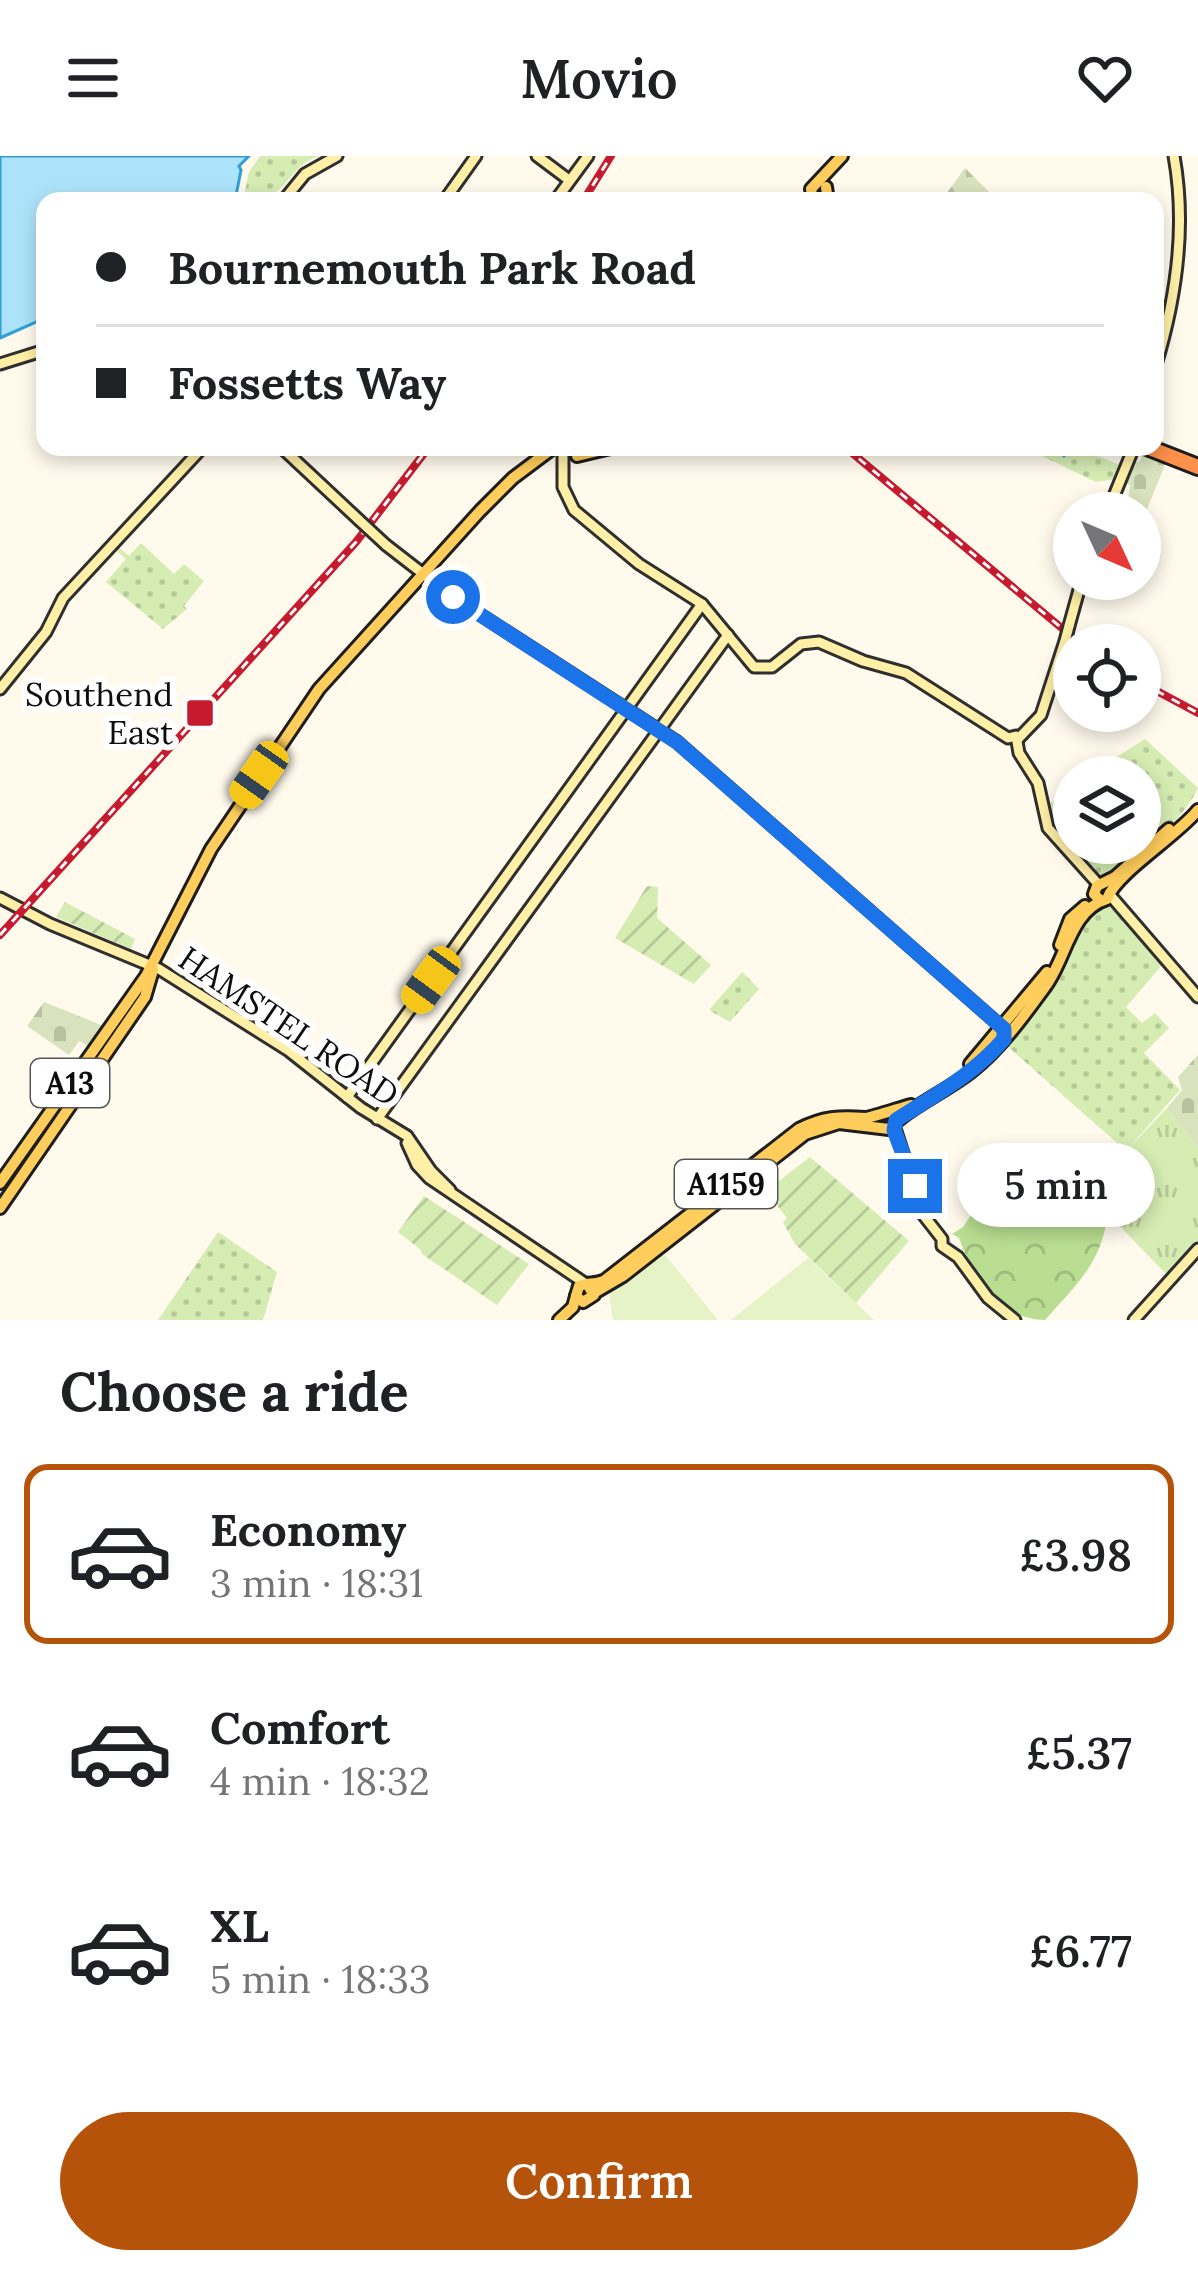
<!DOCTYPE html>
<meta charset="utf-8">
<style>
body{margin:0;font-family:Lora,serif;background:#f2f2f2;color:#202124;height:100vh;display:flex;flex-direction:column;font-size:45px;white-space:nowrap}
*{box-sizing:border-box;margin:0}
p{font-size:39px;color:#757577}
.icon{flex:none;width:66px;height:66px;fill:none;stroke:currentColor;stroke-width:2;stroke-linecap:round;stroke-linejoin:round}
.map{position:relative;height:1164px;overflow:hidden}
.panel{display:flex;flex-direction:column;background:#fff;flex:1}
.panel>*{flex:none}
.banner{position:absolute;left:36px;top:36px;width:1128px;height:264px;border-radius:24px;box-shadow:0 6px 18px #0003;display:grid;align-content:center;height:264px;padding:0 60px;background:#fff}
.needle{width:78px;rotate:134deg}
.buttons{position:absolute;left:1053px;top:336px;display:grid;gap:24px}
.buttons a{display:grid;place-items:center;width:108px;height:108px;border-radius:50%;background:#fff;box-shadow:0 6px 18px #0003;font-size:60px}
.end{position:absolute;width:54px;height:54px;margin:-27px;border:15px solid #1a73e8;background:#fff;box-shadow:0 0 0 6px #fff}
.from{border-radius:50%}
.bubble{position:absolute;height:84px;border-radius:42px;background:#fff;box-shadow:0 6px 18px #0003;font-size:39px;font-weight:600;line-height:84px;text-align:center}
.car{position:absolute;width:36px;height:72px;margin:-36px -18px;border-radius:15px;box-shadow:0 0 9px 3px #0007;background:linear-gradient(#f5c518 24%,#345 0 40%,#f5c518 0 76%,#345 0 86%,#f5c518 0)}
.banner b{display:flex;align-items:center;gap:42px;height:114px;font-size:45px}
.banner b+b{border-top:3px solid #e0e0e0}
.banner i{width:30px;height:30px;background:#202124}
ul{padding:0;list-style:none}
li{display:flex;align-items:center;gap:36px;height:180px;margin:0 24px 18px;padding:0 36px;border:6px solid transparent;border-radius:24px}
li div{flex:1}
li b{display:block;font-size:45px}
li em{font-style:normal;font-weight:600}
li.on{border-color:#b45309}
li>.icon{width:108px;height:108px;stroke-width:1.5}
h2{padding:0 60px;font-size:54px;line-height:144px}
.button{display:flex;gap:24px;margin-top:auto;padding:24px 60px}
.button a{flex:1;height:138px;border-radius:72px;background:#b45309;color:#fff;font-size:48px;font-weight:600;line-height:138px;text-align:center}
header{display:flex;justify-content:space-between;align-items:center;height:156px;padding:0 60px;background:#fff;font-size:54px;font-weight:600}
.map>svg:first-child{display:block}
</style>
<header><svg class="icon" aria-label="menu" viewBox="0 0 24 24"><path d="M4 6h16M4 12h16M4 18h16"/></svg>Movio<svg class="icon" aria-label="heart" viewBox="0 0 24 24"><path d="M12 20l-8-8c-3-5 5-10 8-4 3-6 11-1 8 4z"/></svg></header>
<div class="map">
<svg width="1198" height="1164" viewBox="0 0 1198 1164">
<defs>
<pattern id="grass-tufts" width="24" height="20" patternUnits="userSpaceOnUse" patternTransform="scale(3)"><rect width="24" height="20" fill="#d5ecb3"/><path d="M3 7l-1-3M5 7V3M7 7l1-3M15 17l-1-3M17 17v-4M19 17l1-3" fill="none" stroke="#b6c999"/></pattern>
<pattern id="forest-crowns" width="20" height="18" patternUnits="userSpaceOnUse" patternTransform="scale(3)"><rect width="20" height="18" fill="#b9de91"/><path d="M2 6a3 3 0 1 1 6 0M12 15a3 3 0 1 1 6 0" fill="none" stroke="#9ebd7c"/></pattern>
<pattern id="cemetery-stones" width="16" height="16" patternUnits="userSpaceOnUse" patternTransform="scale(3)"><rect width="16" height="16" fill="#d8e2bc"/><path d="M2 7V4a2 2 0 0 1 4 0v3zM10 15v-3a2 2 0 0 1 4 0v3z" fill="#b8c1a0"/></pattern>
<pattern id="park-dots" width="8" height="8" patternUnits="userSpaceOnUse" patternTransform="scale(3)"><rect width="8" height="8" fill="#d5ecb3"/><path d="M2 2h.1M6 6h.1" fill="none" stroke="#b6c999" stroke-width="1.8" stroke-linecap="round"/></pattern>
<pattern id="garden-furrows" width="10" height="10" patternUnits="userSpaceOnUse" patternTransform="scale(3)"><rect width="10" height="10" fill="#d5ecb3"/><path d="M-1 1l2-2M0 10L10 0M9 11l2-2" fill="none" stroke="#b6c999"/></pattern>
</defs>
<rect width="100%" height="100%" fill="#fffaec"/>
<!-- grass -->
<path fill="url(#grass-tufts)" d="M 1167,952 L 1198,992 L 1198,1086 L 1168,1120 L 1111,1061 L 1107,1062 L 1092,1048 L 1087,1031 L 1121,991 L 1126,995 Z"/>
<!-- forest -->
<path fill="url(#forest-crowns)" d="M 1035,1006 L 1069,1027 L 1087,1031 L 1092,1048 L 1107,1062 C 1101,1108 1074,1131 1045,1164 C 1001,1164 973,1120 959,1082 L 952,1078 L 963,1071 L 993,1026 Z"/>
<!-- cemetery -->
<g fill="url(#cemetery-stones)">
<path d="M 965,12 L 998,45 L 941,45 Z"/>
<path d="M 1140,295 L 1167,304 L 1147,353 L 1128,347 L 1130,329 L 1124,326 L 1134,305 L 1139,306 L 1142,301 L 1137,298 Z"/>
<path d="M 44,846 L 106,871 L 93,892 L 79,885 L 69,899 L 27,870 Z"/>
<path d="M 1198,899 L 1198,992 L 1167,952 L 1182,934 L 1178,921 Z"/>
</g>
<!-- park -->
<g fill="url(#park-dots)">
<path d="M 260,0 L 320,0 C 285,10 291,45 243,45 L 249,16 Z"/>
<path d="M 1023,291 L 1076,291 L 1122,310 L 1117,323 L 1096,326 Z"/>
<path d="M 141,387 L 174,418 L 184,408 L 204,425 L 184,450 L 187,453 L 163,473 L 106,426 L 126,403 L 113,392 L 116,389 L 129,400 Z"/>
<path d="M 1145,583 L 1198,632 C 1184,663 1130,713 1099,723 L 1052,672 L 1048,649 L 1074,628 L 1074,687 L 1140,687 L 1140,621 L 1085,621 Z"/>
<path d="M 1104,749 L 1115,755 L 1164,807 L 1126,851 L 1142,867 L 1155,857 L 1169,872 L 1144,897 L 1180,934 L 1126,995 L 1005,888 L 1081,771 Z"/>
<path d="M 742,816 L 759,833 L 730,866 L 709,854 Z"/>
<path d="M 218,1076 L 277,1116 L 263,1164 L 158,1164 Z"/>
</g>
<!-- garden -->
<g fill="url(#garden-furrows)">
<path d="M 647,730 L 658,731 L 657,762 L 711,809 L 694,828 L 615,782 Z"/>
<path d="M 65,746 L 135,783 L 131,793 L 56,761 Z"/>
<path d="M 810,1001 L 909,1085 L 856,1147 L 795,1088 L 783,1066 L 787,1062 L 766,1035 Z"/>
<path d="M 424,1040 L 529,1108 L 497,1149 L 422,1098 L 420,1093 L 398,1076 Z"/>
</g>
<!-- pitch -->
<g fill="#e6f3c6">
<path d="M 661,1094 L 718,1164 L 613,1164 L 609,1137 Z"/>
<path d="M 808,1102 L 874,1164 L 731,1164 Z"/>
</g>
<!-- water -->
<path fill="#ade3fa" stroke="#2f9fd7" stroke-width="3" d="M 0,0 L 249,0 L 239,10 L 241,14 L 235,45 L 45,45 L 45,162 L 0,182 Z"/>
<g fill="none" stroke-linecap="round" stroke-linejoin="round">
<!-- stream -->
<g stroke="#2f9fd7" stroke-width="3">
<path d="M 1038,291 L 1047,291"/>
<path d="M 1051,291 L 1053,291"/>
<path d="M 1061,296 L 1064,300"/>
</g>
<!-- secondary casing -->
<g stroke="#2f2f2f" stroke-width="15">
<g id="secondary">
<path d="M 537,0 L 569,24"/>
<path d="M 283,45 L 305,18 L 337,0"/>
<path d="M 444,45 L 476,0"/>
<path d="M 555,45 L 588,0"/>
<path d="M 0,208 L 45,194"/>
<path d="M 1155,212 C 1176,144 1187,72 1174,0"/>
<path d="M 281,291 L 359,364"/>
<path d="M 563,301 L 563,331 L 574,354 L 639,408 L 702,448 L 754,511 L 772,511 L 801,488 L 819,486 L 863,505 L 906,517 L 1008,582 L 1016,580 L 1019,597 L 1038,627 L 1048,672 L 1099,729"/>
<path d="M 1107,357 L 1134,291"/>
<path d="M 386,389 L 453,441 L 676,585 L 1004,873"/>
<path d="M 1069,470 L 1082,423"/>
<path d="M 0,533 L 46,476 L 63,442 L 203,291"/>
<path d="M 1018,583 L 1041,559 L 1065,485"/>
<path d="M 1110,739 L 1198,841"/>
<path d="M 0,742 L 50,768 L 159,813 L 289,895 L 361,952 L 407,980 L 431,1015 L 450,1034"/>
<path d="M 347,941 L 702,448"/>
<path d="M 377,963 L 728,479"/>
<path d="M 894,969 L 905,1003"/>
<path d="M 407,987 L 417,1009 L 429,1022 L 586,1128"/>
<path d="M 905,1002 L 914,1047 L 942,1083 L 942,1090 L 958,1101 L 988,1142 L 1015,1164"/>
<path d="M 1134,1164 L 1198,1093"/>
</g>
</g>
<!-- primary casing -->
<g stroke="#1e1e1e" stroke-width="16">
<g id="primary">
<path d="M 826,31 L 828,45"/>
<path d="M 813,45 L 811,33 L 842,0"/>
<path d="M 577,300 L 615,291"/>
<path d="M 1100,744 L 1094,738 L 1097,730 L 1115,721 L 1169,673"/>
<path d="M 1060,789 L 1070,763 L 1085,750"/>
<path d="M 970,908 L 1047,816"/>
<path d="M 0,1027 L 146,820 L 211,693 L 319,533 L 480,355 L 513,322 L 553,292"/>
<path d="M 0,1052 L 145,841 L 153,814"/>
<path d="M 587,1128 L 594,1139 L 583,1146 L 576,1140 L 579,1130 C 587,1126 596,1129 605,1124 L 799,973 C 823,961 839,960 865,962 C 870,962 903,951 911,949"/>
<path d="M 594,1137 L 623,1120 L 805,978 L 839,967 L 889,973 C 908,952 947,935 972,915 C 1000,893 1024,860 1045,831 C 1066,804 1070,754 1107,743 C 1116,717 1176,681 1198,654"/>
<path d="M 559,1164 L 573,1151 L 576,1140"/>
</g>
</g>
<!-- highway casing -->
<g stroke="#1e1e1e" stroke-width="20">
<path id="highway" d="M 1147,291 L 1198,311"/>
</g>
<!-- secondary -->
<use href="#secondary" stroke="#ffefa7" stroke-width="9"/>
<!-- primary -->
<use href="#primary" stroke="#ffcd5c" stroke-width="10"/>
<!-- highway -->
<use href="#highway" stroke="#ff914b" stroke-width="14"/>
<!-- rail casing -->
<g stroke="#c61b2f" stroke-width="8">
<g id="rail">
<path d="M 583,45 L 611,0"/>
<path d="M 845,291 L 1082,489"/>
<path d="M 1140,526 L 1198,557"/>
<path d="M 0,779 L 356,386 L 429,291"/>
</g>
</g>
<!-- rail -->
<use href="#rail" stroke="#fff" stroke-width="3" stroke-dasharray="9" stroke-linecap="butt"/>
<!-- secondary-bridge casing -->
<g stroke="#2f2f2f" stroke-width="15" stroke-linecap="butt">
<g id="secondary-bridge">
<path d="M 359,364 L 386,389"/>
<path d="M 1065,485 L 1069,470"/>
</g>
</g>
<!-- secondary-bridge -->
<use href="#secondary-bridge" stroke="#ffefa7" stroke-width="9"/>
</g>
<g fill="none" stroke-linecap="round" stroke-linejoin="round">
<!-- route -->
<path stroke="#1a73e8" stroke-width="15" d="M 453,441 L 678,587 L 1004,873 L 1004,883 C 973,919 935,939 896,964 L 894,974 L 915,1030"/>
</g>
<!-- markers -->
<rect fill="#c61b2f" stroke="#fff" stroke-width="4.5" x="185" y="542" width="30" height="30" rx="6"/>
<g text-anchor="middle" dominant-baseline="central" stroke-width="12" stroke-linejoin="round" paint-order="stroke">
<!-- shield labels -->
<g fill="#fff" stroke="#565656" stroke-width="3">
<rect x="31" y="903" width="78" height="48" rx="9"/>
<rect x="675" y="1004" width="102" height="48" rx="9"/>
</g>
<g font-size="30" font-weight="bold" fill="#0d0d0d">
<text x="70" y="927">A13</text>
<text x="726" y="1028">A1159</text>
</g>
<!-- poi labels -->
<g font-size="33" fill="#0d0d0d" stroke="#fff" text-anchor="end">
<text x="173" y="538">Southend<tspan x="173" dy="38">East</tspan></text>
</g>
<!-- street labels -->
<g font-size="33" fill="#0d0d0d" stroke="#fff">
<text transform="translate(289 870) rotate(34)">HAMSTEL ROAD</text>
</g>
</g>
</svg>
<div class="buttons">
<a><svg class="needle" viewBox="-14 -14 28 28"><path d="M0-13l5 13h-10z" fill="#e53935"/><path d="M0 13l5-13h-10z" fill="#757577"/></svg></a>
<a><svg class="icon" aria-label="locate" viewBox="0 0 24 24"><circle cx="12" cy="12" r="6"/><path d="M12 2v4M12 18v4M2 12h4M18 12h4"/></svg></a>
<a><svg class="icon" aria-label="layers" viewBox="0 0 24 24"><path d="M12 4l9 5-9 5-9-5zM3 14l9 5 9-5"/></svg></a>
</div>
<i class="end from" style="left:453px;top:441px"></i>
<i class="end" style="left:915px;top:1030px"></i>
<div class="bubble" style="left:957px;top:987px;width:198px">5 min</div>
<i class="car" style="left:259px;top:619px;rotate:215deg"></i>
<i class="car" style="left:431px;top:824px;rotate:216deg"></i>
<div class="banner">
<b><i class="from"></i>Bournemouth Park Road</b>
<b><i></i>Fossetts Way</b>
</div>
</div>
<section class="panel">
<h2>Choose a ride</h2>
<ul>
<li class="on"><svg class="icon" aria-label="car" viewBox="0 0 24 24"><path d="M5 17H2v-5l4-1 3-4h7l3 4 3 1v5h-3M9 17h6M6 11h13"/><circle cx="7" cy="17" r="2"/><circle cx="17" cy="17" r="2"/></svg><div><b>Economy</b><p>3 min · 18:31</p></div><em>£3.98</em></li>
<li><svg class="icon" aria-label="car" viewBox="0 0 24 24"><path d="M5 17H2v-5l4-1 3-4h7l3 4 3 1v5h-3M9 17h6M6 11h13"/><circle cx="7" cy="17" r="2"/><circle cx="17" cy="17" r="2"/></svg><div><b>Comfort</b><p>4 min · 18:32</p></div><em>£5.37</em></li>
<li><svg class="icon" aria-label="car" viewBox="0 0 24 24"><path d="M5 17H2v-5l4-1 3-4h7l3 4 3 1v5h-3M9 17h6M6 11h13"/><circle cx="7" cy="17" r="2"/><circle cx="17" cy="17" r="2"/></svg><div><b>XL</b><p>5 min · 18:33</p></div><em>£6.77</em></li>
</ul>
<div class="button"><a>Confirm</a></div>
</section>
